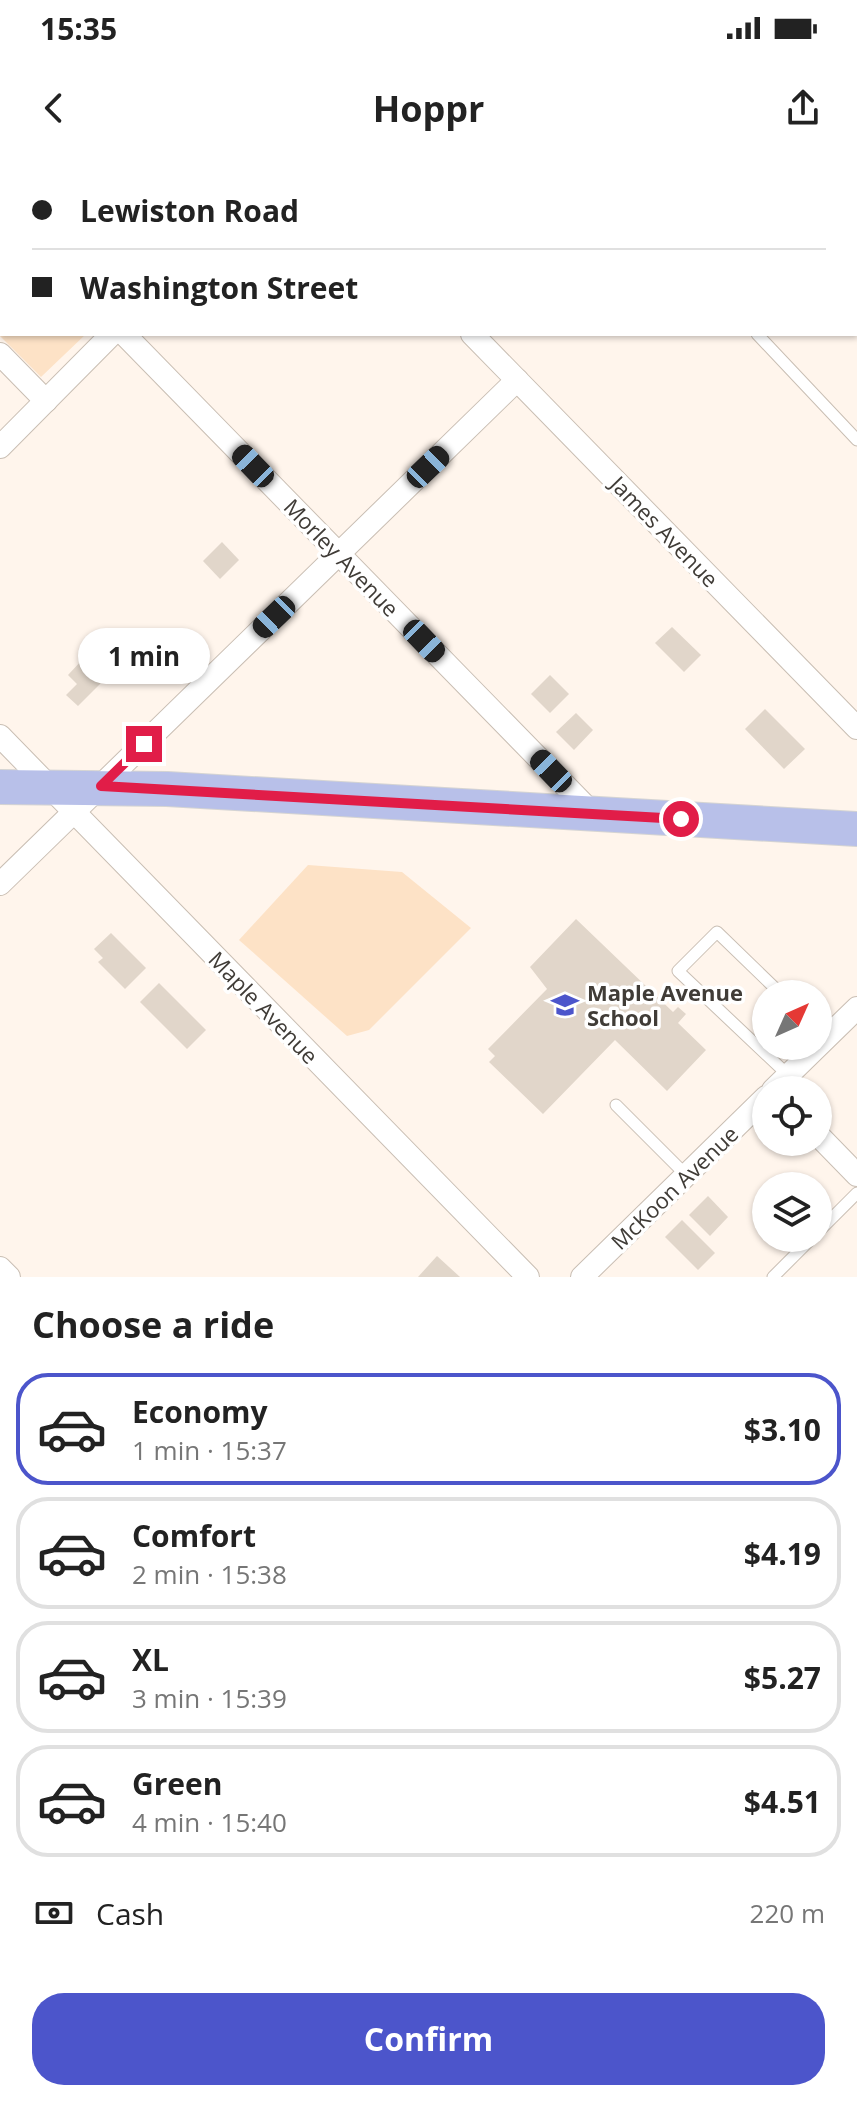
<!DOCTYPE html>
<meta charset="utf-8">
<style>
body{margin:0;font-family:"Open Sans",sans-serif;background:#f2f2f2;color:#222;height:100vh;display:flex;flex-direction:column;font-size:30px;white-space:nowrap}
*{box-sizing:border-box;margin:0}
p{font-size:26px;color:#767676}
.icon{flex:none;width:44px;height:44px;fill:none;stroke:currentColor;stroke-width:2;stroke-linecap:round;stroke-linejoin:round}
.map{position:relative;height:1117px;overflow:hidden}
.sheet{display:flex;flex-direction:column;background:#fff;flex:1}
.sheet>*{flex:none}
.guide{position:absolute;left:0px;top:0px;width:858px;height:176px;box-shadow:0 2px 6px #0004;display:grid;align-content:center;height:176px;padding:0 32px;background:#fff}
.needle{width:52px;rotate:45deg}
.fabs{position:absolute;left:752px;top:820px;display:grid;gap:16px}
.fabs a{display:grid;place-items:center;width:80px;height:80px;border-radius:50%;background:#fff;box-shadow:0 2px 6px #0004;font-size:40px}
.end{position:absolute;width:36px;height:36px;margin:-18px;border:10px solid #e11d48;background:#fff;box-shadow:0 0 0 4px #fff}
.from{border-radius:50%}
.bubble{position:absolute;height:56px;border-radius:28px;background:#fff;box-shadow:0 2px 6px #0004;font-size:26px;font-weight:700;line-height:56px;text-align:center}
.car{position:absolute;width:24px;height:48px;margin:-24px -12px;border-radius:10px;box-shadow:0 0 6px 2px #0007;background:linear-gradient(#222 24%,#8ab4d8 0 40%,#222 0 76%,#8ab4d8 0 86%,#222 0)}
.guide b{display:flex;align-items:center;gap:28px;height:76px;font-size:30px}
.guide b+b{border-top:2px solid #e0e0e0}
.guide i{width:20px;height:20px;background:#222}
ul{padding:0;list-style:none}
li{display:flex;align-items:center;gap:24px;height:112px;margin:0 16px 12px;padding:0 16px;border:4px solid #e0e0e0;border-radius:32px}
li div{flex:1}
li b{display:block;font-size:30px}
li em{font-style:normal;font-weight:700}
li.on{border-color:#4c55cb}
li>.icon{width:72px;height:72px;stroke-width:1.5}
h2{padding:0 32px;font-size:36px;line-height:96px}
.pay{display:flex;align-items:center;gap:20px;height:88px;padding:0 32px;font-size:30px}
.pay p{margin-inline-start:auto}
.primary-button{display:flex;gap:16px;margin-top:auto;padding:16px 32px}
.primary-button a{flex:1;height:92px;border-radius:32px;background:#4c55cb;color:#fff;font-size:32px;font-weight:700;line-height:92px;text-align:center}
.status{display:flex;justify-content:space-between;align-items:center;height:56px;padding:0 40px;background:#fff;direction:ltr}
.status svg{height:22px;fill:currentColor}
header{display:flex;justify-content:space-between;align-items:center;height:104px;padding:0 32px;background:#fff;font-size:36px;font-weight:700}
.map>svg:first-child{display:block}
</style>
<div class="status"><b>15:35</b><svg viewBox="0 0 49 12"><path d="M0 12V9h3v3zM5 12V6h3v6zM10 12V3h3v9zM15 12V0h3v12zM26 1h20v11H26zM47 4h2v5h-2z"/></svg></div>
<header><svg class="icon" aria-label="back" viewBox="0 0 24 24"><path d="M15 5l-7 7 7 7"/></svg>Hoppr<svg class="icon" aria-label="share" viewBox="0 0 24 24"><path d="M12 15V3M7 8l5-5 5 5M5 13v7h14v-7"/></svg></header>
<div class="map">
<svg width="857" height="1117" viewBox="0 0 857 1117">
<rect width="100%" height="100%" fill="#fff5ec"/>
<!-- green -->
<g fill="#fde2c6">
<path d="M 0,0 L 857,0 L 857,28 L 856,2 L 2,2 L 2,174 L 86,174 L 41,217 L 0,176 Z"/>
<path d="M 308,705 L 402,712 L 471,768 L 369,870 L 347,876 L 239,780 Z"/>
</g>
<!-- building -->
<g fill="#e1d6ca">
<path d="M 222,382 L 239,400 L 220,419 L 203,401 Z"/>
<path d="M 672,467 L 701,495 L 684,512 L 655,483 Z"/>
<path d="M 84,498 L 105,519 L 78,546 L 66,535 L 77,524 L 68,515 Z"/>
<path d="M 550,515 L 569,534 L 550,553 L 531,534 Z"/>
<path d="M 765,549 L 805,589 L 784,609 L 745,569 Z"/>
<path d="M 576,553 L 593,570 L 574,590 L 556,572 Z"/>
<path d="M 576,759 L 673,852 L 678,847 L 686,854 L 678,863 L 706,890 L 667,931 L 615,880 L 543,954 L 489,902 L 495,896 L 488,889 L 547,829 L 530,807 Z"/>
<path d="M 111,773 L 146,808 L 125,829 L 98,802 L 103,798 L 94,789 Z"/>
<path d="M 159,823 L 206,870 L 187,889 L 140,842 Z"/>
<path d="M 708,1036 L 728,1057 L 710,1076 L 689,1055 Z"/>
<path d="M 682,1060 L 715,1093 L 698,1110 L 665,1077 Z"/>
<path d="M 437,1096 L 460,1117 L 418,1117 Z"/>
</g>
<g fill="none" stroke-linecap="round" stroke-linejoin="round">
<!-- lane casing -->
<g stroke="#c9beb3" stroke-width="13">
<g id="lane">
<path d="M 757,174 L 857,280"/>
<path d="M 781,834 L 717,772 L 678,811 L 788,915"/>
<path d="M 616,945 L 686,1015"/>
<path d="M 818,1072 L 857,1033"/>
<path d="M 773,1117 L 812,1078"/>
</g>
</g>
<!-- street casing -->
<g stroke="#c9beb3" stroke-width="24">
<g id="street">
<path d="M 124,174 L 593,654"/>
<path d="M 472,174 L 857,568"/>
<path d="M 0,194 L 46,241"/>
<path d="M 0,287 L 112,174"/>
<path d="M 0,576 L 528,1117"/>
<path d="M 0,724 L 517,220"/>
<path d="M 773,930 L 857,848"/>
<path d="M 818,975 L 857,1015"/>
<path d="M 0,1108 L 9,1117"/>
<path d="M 582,1117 L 766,937"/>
</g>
</g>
<!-- secondary casing -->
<g stroke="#c9beb3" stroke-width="32">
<g id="secondary">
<path d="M 856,7 L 857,6"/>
<path d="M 0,77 L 2,77"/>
</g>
</g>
<!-- primary casing -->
<g stroke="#d5d4d3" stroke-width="36">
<path id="primary" d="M 0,627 L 167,629 L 857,669"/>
</g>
<!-- path -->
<g stroke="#b7afa8" stroke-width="3" stroke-dasharray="6 4" stroke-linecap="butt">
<path d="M 27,0 L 41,2"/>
<path d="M 44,2 L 62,0"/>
<path d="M 707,2 L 717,0"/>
<path d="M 0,41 L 2,41"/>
</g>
<!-- lane -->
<use href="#lane" stroke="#fff" stroke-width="11"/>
<!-- street -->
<use href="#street" stroke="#fff" stroke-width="22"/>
<!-- secondary -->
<use href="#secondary" stroke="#fff" stroke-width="30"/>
<!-- primary -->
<use href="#primary" stroke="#b8c0e9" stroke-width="34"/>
</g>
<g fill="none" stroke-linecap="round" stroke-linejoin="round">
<!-- route -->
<path stroke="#e11d48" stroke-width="10" d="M 144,584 L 101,626 L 681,659"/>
</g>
<!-- icons -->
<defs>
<g id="school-bare" transform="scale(2.16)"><path d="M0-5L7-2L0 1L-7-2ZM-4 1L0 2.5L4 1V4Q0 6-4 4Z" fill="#4c55cb" stroke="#fff" stroke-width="2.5" paint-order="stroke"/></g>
</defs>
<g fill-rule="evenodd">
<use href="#school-bare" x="565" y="845"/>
</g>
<g text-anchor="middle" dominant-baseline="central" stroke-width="7" stroke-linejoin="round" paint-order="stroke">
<!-- street labels -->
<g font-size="22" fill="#403c37" stroke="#fff">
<text transform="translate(665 371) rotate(46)">James Avenue</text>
<text transform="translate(342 397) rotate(46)">Morley Avenue</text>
<text transform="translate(264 847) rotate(46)">Maple Avenue</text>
<text transform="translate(674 1027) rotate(-44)">McKoon Avenue</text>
</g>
<!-- poi labels -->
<g font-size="22" font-weight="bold" fill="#403c37" stroke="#fff" text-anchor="start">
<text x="587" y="832">Maple Avenue<tspan x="587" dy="25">School</tspan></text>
</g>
</g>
</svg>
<div class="fabs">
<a><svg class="needle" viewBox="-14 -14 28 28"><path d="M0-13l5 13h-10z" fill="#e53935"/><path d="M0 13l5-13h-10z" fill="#767676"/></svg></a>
<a><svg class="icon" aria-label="locate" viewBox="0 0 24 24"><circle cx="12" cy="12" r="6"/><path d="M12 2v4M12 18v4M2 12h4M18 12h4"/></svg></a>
<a><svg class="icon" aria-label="layers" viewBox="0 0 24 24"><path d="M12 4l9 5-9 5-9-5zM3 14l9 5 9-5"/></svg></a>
</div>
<i class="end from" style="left:681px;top:659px"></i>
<i class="end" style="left:144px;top:584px"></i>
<div class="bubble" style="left:78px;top:468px;width:132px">1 min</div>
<i class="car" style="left:253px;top:306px;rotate:316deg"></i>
<i class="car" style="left:428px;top:307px;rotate:46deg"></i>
<i class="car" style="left:274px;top:457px;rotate:226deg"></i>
<i class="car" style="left:424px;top:481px;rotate:136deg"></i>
<i class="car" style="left:551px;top:611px;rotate:316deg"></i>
<div class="guide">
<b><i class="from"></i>Lewiston Road</b>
<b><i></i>Washington Street</b>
</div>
</div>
<section class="sheet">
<h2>Choose a ride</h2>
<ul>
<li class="on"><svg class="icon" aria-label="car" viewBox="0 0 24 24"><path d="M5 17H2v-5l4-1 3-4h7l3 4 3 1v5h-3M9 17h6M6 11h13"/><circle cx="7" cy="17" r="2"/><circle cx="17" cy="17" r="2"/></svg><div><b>Economy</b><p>1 min · 15:37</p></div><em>$3.10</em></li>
<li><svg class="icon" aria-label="car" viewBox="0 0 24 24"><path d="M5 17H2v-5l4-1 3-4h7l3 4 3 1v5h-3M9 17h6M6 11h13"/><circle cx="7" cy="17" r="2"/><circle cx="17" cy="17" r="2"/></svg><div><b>Comfort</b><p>2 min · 15:38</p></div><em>$4.19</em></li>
<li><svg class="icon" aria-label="car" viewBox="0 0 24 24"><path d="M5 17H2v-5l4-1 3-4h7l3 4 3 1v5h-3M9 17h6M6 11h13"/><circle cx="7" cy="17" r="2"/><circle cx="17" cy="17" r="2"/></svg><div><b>XL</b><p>3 min · 15:39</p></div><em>$5.27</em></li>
<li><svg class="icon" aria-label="car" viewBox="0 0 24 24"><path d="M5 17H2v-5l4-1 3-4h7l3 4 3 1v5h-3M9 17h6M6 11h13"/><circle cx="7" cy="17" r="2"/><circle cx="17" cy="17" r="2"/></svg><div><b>Green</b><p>4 min · 15:40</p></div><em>$4.51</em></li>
</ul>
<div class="pay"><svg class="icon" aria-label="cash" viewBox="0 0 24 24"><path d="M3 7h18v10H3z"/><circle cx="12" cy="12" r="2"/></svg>Cash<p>220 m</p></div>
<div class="primary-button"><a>Confirm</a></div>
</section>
